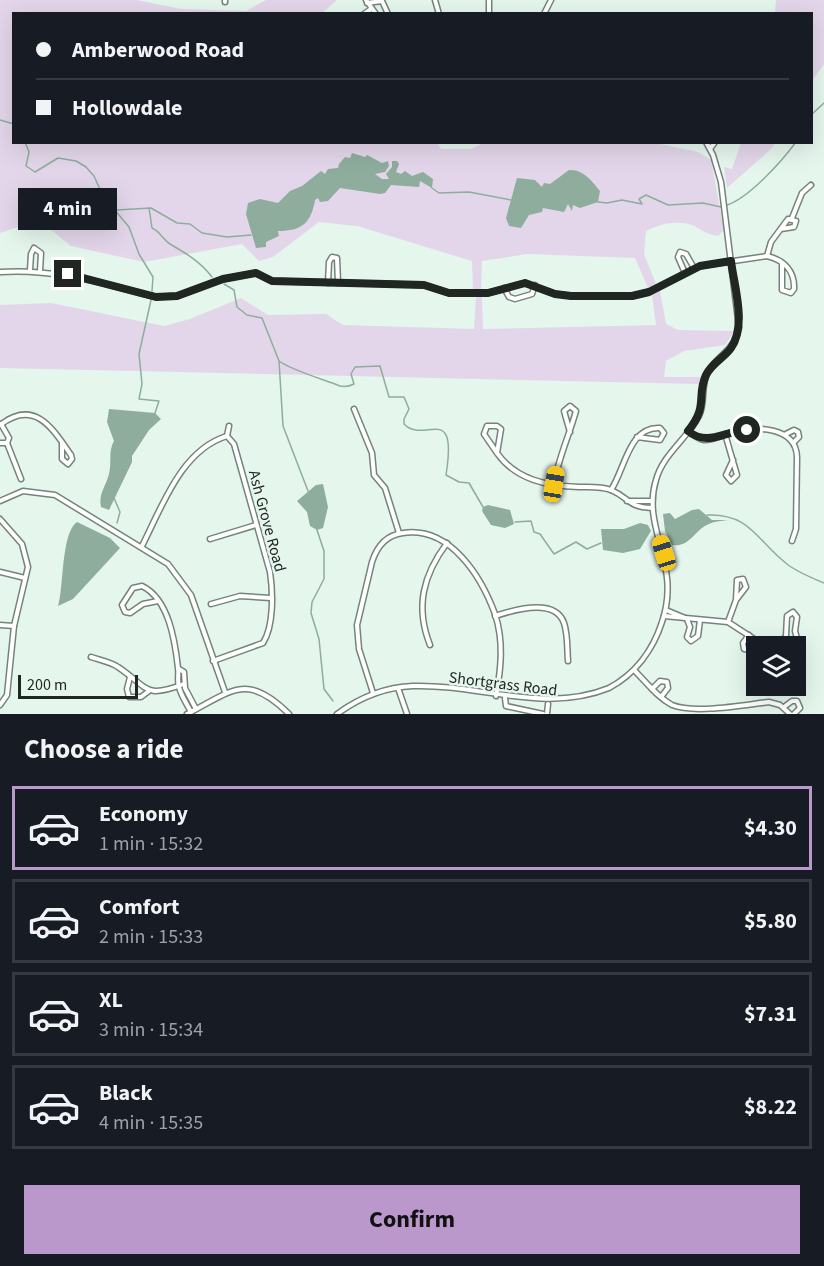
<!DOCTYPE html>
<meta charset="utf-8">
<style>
body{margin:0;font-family:"Source Sans 3",sans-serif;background:#20242c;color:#f1f3f6;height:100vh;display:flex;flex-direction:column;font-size:22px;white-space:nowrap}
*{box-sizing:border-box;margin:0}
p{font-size:20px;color:#9ea1a6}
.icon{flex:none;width:33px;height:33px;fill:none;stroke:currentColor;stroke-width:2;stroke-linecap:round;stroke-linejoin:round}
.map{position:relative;height:714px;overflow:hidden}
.side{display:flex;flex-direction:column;background:#171b24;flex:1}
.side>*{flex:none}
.hud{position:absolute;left:12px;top:12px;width:801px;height:132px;border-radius:0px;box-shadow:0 6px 24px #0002;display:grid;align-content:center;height:132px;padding:0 24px;background:#171b24}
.fabs{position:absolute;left:746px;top:636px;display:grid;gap:12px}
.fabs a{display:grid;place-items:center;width:60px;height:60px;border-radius:0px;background:#171b24;box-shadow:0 6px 24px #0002;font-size:30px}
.scale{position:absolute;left:18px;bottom:15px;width:120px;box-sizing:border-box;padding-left:6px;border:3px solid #202622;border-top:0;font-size:16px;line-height:21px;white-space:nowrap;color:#202622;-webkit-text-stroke:4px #e5f6ed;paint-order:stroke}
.end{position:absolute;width:27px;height:27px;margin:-14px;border:8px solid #202622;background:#fff;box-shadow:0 0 0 3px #fff}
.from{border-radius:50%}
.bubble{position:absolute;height:42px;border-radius:0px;background:#171b24;box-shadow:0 6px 24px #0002;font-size:20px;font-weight:700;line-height:42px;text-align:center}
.car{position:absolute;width:18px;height:36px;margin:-18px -9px;border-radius:8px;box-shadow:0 0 4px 2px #0007;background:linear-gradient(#f5c518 24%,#345 0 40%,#f5c518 0 76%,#345 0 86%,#f5c518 0)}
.hud b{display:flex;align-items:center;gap:21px;height:57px;font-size:22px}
.hud b+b{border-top:2px solid #363941}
.hud i{width:15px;height:15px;background:#f1f3f6}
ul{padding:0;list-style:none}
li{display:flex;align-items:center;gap:18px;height:84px;margin:0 12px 9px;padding:0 12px;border:3px solid #363941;border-radius:0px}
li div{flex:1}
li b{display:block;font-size:22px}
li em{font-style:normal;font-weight:700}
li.selected{border-color:#bb98cc}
li>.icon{width:54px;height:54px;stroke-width:1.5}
h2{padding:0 24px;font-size:27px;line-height:72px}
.primary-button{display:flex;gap:12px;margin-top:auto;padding:12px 24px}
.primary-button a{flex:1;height:69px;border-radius:0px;background:#bb98cc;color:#111;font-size:24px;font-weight:700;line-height:69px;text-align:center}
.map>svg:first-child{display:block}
</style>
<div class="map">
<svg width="824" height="714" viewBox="0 0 824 714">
<rect width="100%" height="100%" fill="#e5f6ed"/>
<!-- green -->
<g fill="#e3d6ea">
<path d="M 0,0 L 137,0 L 181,9 L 246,11 L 266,0 L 337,0 L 321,14 L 14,14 L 14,142 L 437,142 L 441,149 L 471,149 L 486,142 L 655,143 L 698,152 L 711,160 L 724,230 L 718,236 C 704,234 702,229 692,225 C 676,220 660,224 646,231 L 644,254 L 656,284 L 648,288 L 635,258 L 527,254 L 482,261 L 481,290 L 473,289 L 472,261 L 357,226 L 319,222 L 273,257 L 259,261 L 242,244 L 144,262 L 71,246 L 39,220 L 0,233 Z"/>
<path d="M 776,0 L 824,0 L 824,64 L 812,81 L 812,14 L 775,13 Z"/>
<path d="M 741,143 L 775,143 L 771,149 L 727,188 L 724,167 L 732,169 Z"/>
<path d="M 660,291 L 666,324 L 678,330 L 735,331 L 725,345 L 684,351 L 666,361 L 664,377 L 700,377 L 699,384 L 0,368 L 0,305 L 51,303 L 164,326 L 190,319 L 241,298 L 268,315 L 326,314 L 343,325 L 474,329 L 476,297 L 482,297 L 483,329 L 656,325 L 652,295 Z"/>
</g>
<!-- water -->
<g fill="#8ead9c">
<path d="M 352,153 L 365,157 L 367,155 L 382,163 L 388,161 L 389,166 L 385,172 L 375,174 L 382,179 L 389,179 L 386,174 L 392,167 L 392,161 L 397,161 L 399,164 L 396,172 L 401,174 L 405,171 L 412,176 L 423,172 L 433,179 L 432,188 L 420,181 L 419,187 L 391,185 L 385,193 L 380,194 L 340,188 L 328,201 L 320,202 L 318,198 L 315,200 C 311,223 302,231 278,231 L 279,236 L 266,242 L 266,247 L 256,248 L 246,214 L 248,203 L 260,199 L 278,203 L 290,191 L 302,186 L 321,171 L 325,174 L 328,169 L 338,168 L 339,164 L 345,157 L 350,158 Z"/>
<path d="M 569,170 C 583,169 592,181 600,191 L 598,202 L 580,208 L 573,205 L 572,211 L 568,204 L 564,212 L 543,208 L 542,212 L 529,215 L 521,228 L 509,226 L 506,218 L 517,178 L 535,180 L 542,187 L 544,183 L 550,184 Z"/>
<path d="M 109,409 L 155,413 L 161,419 L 149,430 L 132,456 L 132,462 L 109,510 L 101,507 C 98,494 106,486 109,474 C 112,462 108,451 114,441 L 107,422 Z"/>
<path d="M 323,484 L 328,507 L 323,528 L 317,530 L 310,526 L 307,512 L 297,501 L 316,485 Z"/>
<path d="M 488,505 L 510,510 L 514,524 L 505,528 L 491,525 L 482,511 L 483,507 Z"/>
<path d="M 699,509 L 712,520 L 728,520 C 722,521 715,521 709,524 C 695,529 690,548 672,545 L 665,531 L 663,514 L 670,513 L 675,519 L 692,510 Z"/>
<path d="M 77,522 L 110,538 L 120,548 L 73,599 L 58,606 C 64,587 61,533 77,522 Z"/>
<path d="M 640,523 L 648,525 L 651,531 L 640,549 L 623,553 L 603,550 L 601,529 L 624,529 Z"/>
</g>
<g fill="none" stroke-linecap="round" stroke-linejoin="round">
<!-- stream -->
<g stroke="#8ead9c" stroke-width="1.5">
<path d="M 0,120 L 14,124"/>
<path d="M 812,123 L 812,114 L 824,103"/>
<path d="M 25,142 L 29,152 L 26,166 L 35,172 L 58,158 L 76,161 L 86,167 L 94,176 L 103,196 L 129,227 L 139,254 L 153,277 L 152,291"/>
<path d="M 432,188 L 439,193 L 469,192 L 511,200"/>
<path d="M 598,202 L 607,203 L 622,200 L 642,204 L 639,199 L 646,195 L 668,205 L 703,203 L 721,207"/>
<path d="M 727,205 C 749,198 782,161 796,142"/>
<path d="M 149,208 L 152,228 C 161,232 162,239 170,244 C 185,253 200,261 212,277"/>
<path d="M 116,210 L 151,208 L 177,223 L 190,224 L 202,233 L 227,237 L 251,235"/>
<path d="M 224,284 L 234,290 L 237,307 L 247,315 L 262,318 L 279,361 L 283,426 L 308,491"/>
<path d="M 151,300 L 139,354 L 142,384 L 139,399 L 159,401 L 155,413"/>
<path d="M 279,361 C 291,370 325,380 340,386 C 345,387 350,386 354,384 L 351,374 L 355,367 L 380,366 L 389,397 L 404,397 L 409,409 L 404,419 L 404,424 C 424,445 458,400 446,475 L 459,482 L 469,483 L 483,507"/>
<path d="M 114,498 L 120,512 L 117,523"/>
<path d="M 707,515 C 750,513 757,541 787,564 C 797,572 812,578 824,583"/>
<path d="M 515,522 L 531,521 L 534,532 L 540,534 L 554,554 L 576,542 L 587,549 L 601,543"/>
<path d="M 317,530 L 324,551 L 324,579 L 312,602 L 311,613 L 319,639 L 324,689 L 333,701"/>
</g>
<!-- street casing -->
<g stroke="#74847b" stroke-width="7">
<g id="street">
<path d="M 366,0 L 376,14"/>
<path d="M 435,0 L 439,14"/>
<path d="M 489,0 L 489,14"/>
<path d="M 225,2 L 225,0"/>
<path d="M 367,3 L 382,1 L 388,14"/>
<path d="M 364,14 L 371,9"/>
<path d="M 544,14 L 551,0"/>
<path d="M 710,149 L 715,142"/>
<path d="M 792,218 L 802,193 L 811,185"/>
<path d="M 767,256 L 771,242 L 788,219 L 796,221 L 794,227 L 781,229"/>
<path d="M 30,270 L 31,254 L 34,248 L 41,253 L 40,271"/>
<path d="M 0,272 C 55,268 104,284 156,297 L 177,296 L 223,279 L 256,273 L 272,281 L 424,285 L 449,293 L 488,293 L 525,283 L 555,294 L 571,296 L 632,296 L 649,292 L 700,266 L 767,256 C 784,260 795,271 794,289 L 791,293 L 782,290 L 782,263"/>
<path d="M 685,273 L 678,257 L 680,252 L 686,254 L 694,268"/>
<path d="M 328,283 L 329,262 L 332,257 L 337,258 L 338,283"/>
<path d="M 504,288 L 509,297 L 515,299 L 532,294 L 535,285"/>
<path d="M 354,409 L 372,453 L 374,475 L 385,488 L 399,533"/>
<path d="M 1,424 L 9,438 L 7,443 L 21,479"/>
<path d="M 0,425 C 35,398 53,429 71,455 L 72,459 L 68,464 L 62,459 L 62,442"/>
<path d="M 688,431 C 693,435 698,439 704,440 C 714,440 723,435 732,432 C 755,426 796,426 797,457 L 796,529 L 792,541"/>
<path d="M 725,434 L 737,475 L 731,481 L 726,475 L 733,460"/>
<path d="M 786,434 L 794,430 L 798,432 L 799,437 L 794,442"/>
<path d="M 0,443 L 7,443"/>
<path d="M 497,453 L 484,434 L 487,426 L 497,426 L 501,429 L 497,453 C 516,480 547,486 579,487 C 589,487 601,486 611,490 C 630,498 627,507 652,508"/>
<path d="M 554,484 C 558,459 569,436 576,411 L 570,406 L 564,411 L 570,432"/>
<path d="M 611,490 C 625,469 629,426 660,428 L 664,433 L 660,440 L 637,437"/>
<path d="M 0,501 L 23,491 L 55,495 L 168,564 L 191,595 L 225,692"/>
<path d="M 627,501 L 652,501"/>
<path d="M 0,519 L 22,544 L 28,567 L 14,626 L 7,695 L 0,705"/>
<path d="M 210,539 L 256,525"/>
<path d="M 142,546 C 162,507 181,450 227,436"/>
<path d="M 0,572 L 25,578"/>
<path d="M 158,601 L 143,604 L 130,613 L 125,612 L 122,605 L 133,588 L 142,586 C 169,599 175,641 178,668 C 179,674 177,681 179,687 C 181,696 187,704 191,712"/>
<path d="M 211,604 L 240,596 L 271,598"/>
<path d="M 666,610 L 685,618"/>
<path d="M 495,616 C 513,610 555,597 564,623 C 568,635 567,649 568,661"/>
<path d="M 664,616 L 728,622 L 765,646"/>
<path d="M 687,619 L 690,627 L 687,637 L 691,641 L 698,636 L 700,620"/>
<path d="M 728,622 L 736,600 L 737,580 L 743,579 L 746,587 L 736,600"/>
<path d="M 0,625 L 14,626"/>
<path d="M 749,635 L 743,643 L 744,649 L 750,650 L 757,643"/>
<path d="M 430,645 C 415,607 423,575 447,543"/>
<path d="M 778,646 L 786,636 L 787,616 L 793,612 L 797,617 L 795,631 L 798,642 L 795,647"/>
<path d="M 91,657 C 100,660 111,662 118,667 C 149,688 144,699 184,684"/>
<path d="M 213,661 L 263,643 C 274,626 273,592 270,572 L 234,444 L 227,436 L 229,426"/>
<path d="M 179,669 L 184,672 L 185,688 L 196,709"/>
<path d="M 634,670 C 646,682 657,697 672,705 C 695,714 743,705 769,702 L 780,705 L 790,714"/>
<path d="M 130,677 L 127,689 L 129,697 L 141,697 L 149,691"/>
<path d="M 398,688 L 407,714"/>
<path d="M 652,689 L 660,681 L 667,682 L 668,688 L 661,697"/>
<path d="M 373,693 L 359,649 L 357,625 L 372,562 C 377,546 386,535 403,533 C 450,526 481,576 495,614 C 504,641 501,669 496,696"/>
<path d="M 505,698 L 506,706 L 543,714"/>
<path d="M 784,707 L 792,701 L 797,701 L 800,708 L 794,714"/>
<path d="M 187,714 C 231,692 246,671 289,714"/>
<path d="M 337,714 C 359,698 385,687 413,686 C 480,684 545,714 609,688 C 635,674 653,650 662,622 C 682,564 641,529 656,480 C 663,454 687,439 699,416 C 706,402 700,386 708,372 C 718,354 733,353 739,328 L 721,182 L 713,155 L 706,142"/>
<path d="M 547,714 L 548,704"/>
</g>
</g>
<!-- street -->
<use href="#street" stroke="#fff" stroke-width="4"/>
</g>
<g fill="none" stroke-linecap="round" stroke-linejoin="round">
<!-- route -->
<path stroke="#202622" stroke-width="8" d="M 68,274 L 156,297 L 177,296 L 223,279 L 256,273 L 272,281 L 424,285 L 449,293 L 488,293 L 525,283 L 555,294 L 571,296 L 632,296 L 649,292 L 700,266 L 731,261 C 734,286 747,325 731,348 C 724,358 712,363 706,375 C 696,397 709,405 688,431 C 708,447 724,431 747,430"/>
</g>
<g text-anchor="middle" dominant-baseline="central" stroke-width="5" stroke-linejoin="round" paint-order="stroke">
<!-- street labels -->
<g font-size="16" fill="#202622" stroke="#e5f6ed">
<text transform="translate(267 521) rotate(75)">Ash Grove Road</text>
<text transform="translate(503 684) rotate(7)">Shortgrass Road</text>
</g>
</g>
</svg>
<div class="fabs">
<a><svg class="icon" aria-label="layers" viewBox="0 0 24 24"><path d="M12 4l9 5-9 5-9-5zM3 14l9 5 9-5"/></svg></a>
</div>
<div class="scale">200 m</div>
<i class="end from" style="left:747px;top:430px"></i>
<i class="end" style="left:68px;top:274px"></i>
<div class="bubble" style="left:18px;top:188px;width:99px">4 min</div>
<i class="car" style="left:554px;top:484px;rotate:9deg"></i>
<i class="car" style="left:664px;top:553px;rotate:343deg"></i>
<div class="hud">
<b><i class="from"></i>Amberwood Road</b>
<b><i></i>Hollowdale</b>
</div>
</div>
<section class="side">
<h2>Choose a ride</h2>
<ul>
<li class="selected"><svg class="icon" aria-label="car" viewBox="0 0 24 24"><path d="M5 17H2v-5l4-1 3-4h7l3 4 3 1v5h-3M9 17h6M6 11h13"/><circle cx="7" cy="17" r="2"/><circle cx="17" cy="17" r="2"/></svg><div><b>Economy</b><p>1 min · 15:32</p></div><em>$4.30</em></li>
<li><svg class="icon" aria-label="car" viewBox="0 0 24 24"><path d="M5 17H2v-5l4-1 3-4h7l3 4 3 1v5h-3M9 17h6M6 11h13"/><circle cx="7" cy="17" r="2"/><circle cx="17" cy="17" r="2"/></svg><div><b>Comfort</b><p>2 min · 15:33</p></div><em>$5.80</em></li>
<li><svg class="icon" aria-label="car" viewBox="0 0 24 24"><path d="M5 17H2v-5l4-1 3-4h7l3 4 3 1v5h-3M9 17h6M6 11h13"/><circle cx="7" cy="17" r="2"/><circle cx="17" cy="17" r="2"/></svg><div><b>XL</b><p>3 min · 15:34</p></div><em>$7.31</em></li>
<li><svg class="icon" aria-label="car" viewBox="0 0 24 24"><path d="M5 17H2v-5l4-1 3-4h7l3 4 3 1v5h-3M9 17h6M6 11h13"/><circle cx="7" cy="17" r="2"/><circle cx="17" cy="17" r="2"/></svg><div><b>Black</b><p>4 min · 15:35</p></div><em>$8.22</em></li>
</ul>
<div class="primary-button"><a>Confirm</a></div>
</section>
